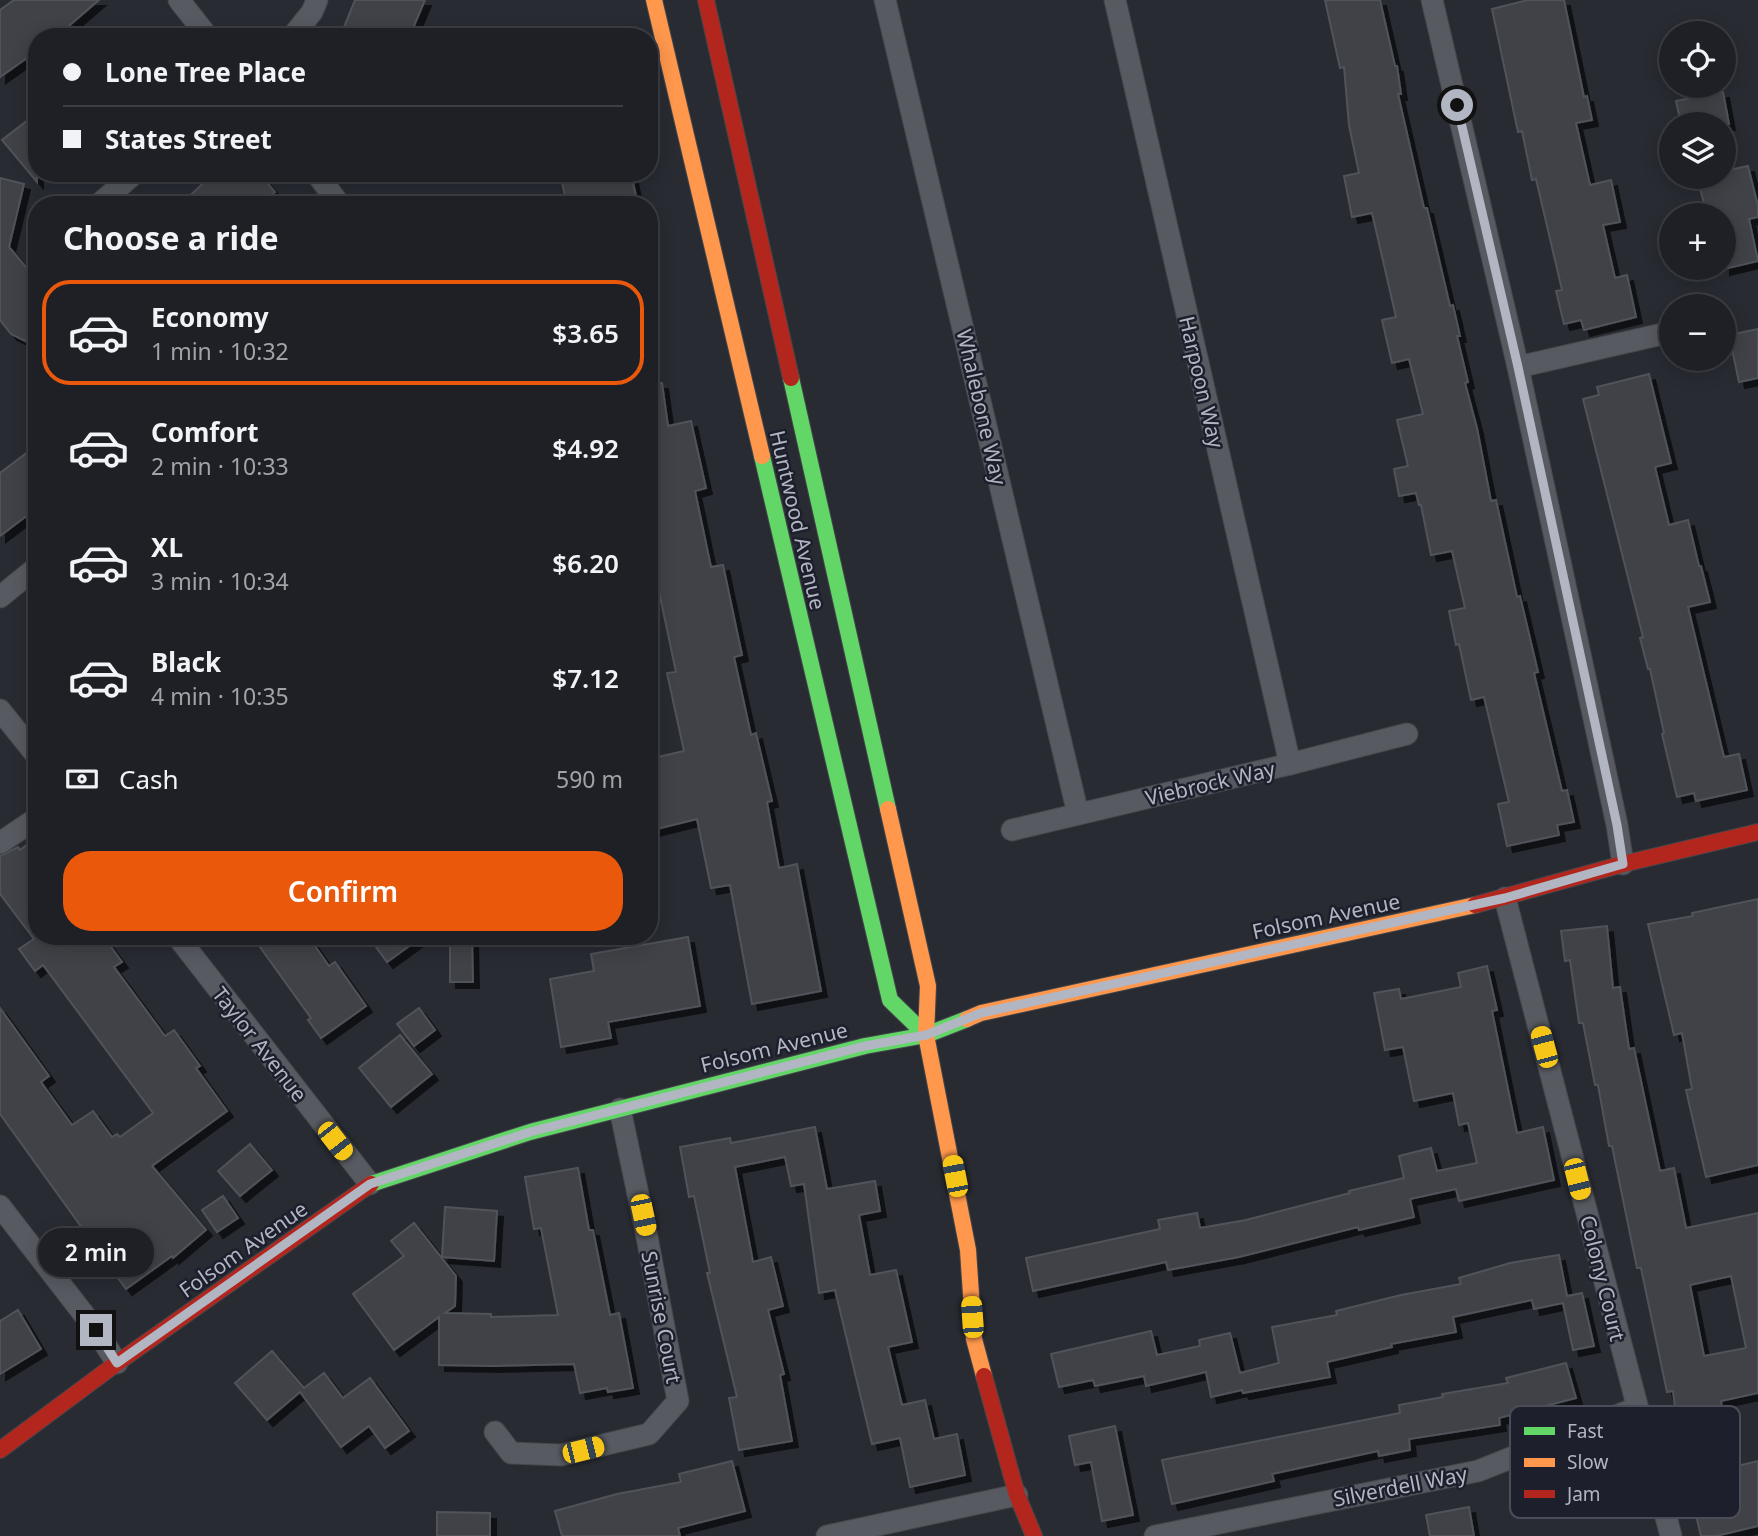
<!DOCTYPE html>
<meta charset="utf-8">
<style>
body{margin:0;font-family:"Noto Sans",sans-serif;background:#26282e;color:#f1f3f6;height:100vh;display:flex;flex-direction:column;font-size:26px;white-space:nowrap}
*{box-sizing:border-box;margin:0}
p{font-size:23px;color:#a1a3a7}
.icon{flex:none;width:38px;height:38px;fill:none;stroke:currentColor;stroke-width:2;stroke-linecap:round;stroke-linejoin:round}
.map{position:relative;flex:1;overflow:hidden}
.sheet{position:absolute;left:28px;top:196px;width:630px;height:749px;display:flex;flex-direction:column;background:#1e2026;border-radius:28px;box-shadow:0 4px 18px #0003,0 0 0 2px #3c3e43}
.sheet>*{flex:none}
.banner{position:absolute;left:28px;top:28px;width:630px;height:154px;border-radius:28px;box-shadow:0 4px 18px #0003,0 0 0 2px #3c3e43;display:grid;align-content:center;height:154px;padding:0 35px;background:#1e2026}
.tools{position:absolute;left:1659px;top:21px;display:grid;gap:14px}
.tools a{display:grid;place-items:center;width:77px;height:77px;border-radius:50%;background:#1e2026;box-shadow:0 4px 18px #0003,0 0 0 2px #3c3e43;font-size:35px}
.end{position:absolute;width:32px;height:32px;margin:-16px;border:9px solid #b2b6c3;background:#111;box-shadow:0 0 0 4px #111}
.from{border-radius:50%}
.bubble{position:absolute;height:49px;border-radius:24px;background:#1e2026;box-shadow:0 4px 18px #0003,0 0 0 2px #3c3e43;font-size:23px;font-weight:600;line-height:49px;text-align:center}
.car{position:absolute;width:21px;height:42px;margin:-21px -10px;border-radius:9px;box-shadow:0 0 5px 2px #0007;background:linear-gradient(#f5c518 24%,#345 0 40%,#f5c518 0 76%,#345 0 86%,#f5c518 0)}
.banner b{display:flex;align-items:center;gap:24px;height:66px;font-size:26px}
.banner b+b{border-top:2px solid #3c3e43}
.banner i{width:18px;height:18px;background:#f1f3f6}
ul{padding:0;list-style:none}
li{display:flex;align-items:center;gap:21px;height:105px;margin:0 14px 10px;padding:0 21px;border:4px solid transparent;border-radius:28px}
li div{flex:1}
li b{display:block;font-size:26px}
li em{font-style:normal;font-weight:600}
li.current{border-color:#ea580c}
li>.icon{width:63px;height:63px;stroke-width:1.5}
h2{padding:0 35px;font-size:32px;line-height:84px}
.pay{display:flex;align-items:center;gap:18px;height:77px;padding:0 35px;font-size:26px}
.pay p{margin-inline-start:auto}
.button{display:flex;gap:14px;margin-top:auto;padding:14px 35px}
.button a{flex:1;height:80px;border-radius:28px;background:#ea580c;color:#fff;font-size:28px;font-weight:600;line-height:80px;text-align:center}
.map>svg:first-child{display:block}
</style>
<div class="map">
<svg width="1758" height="1536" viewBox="0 0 1758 1536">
<defs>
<filter id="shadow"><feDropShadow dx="6" dy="6" stdDeviation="0" flood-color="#0009"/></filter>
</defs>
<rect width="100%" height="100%" fill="#282b32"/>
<!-- building -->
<g fill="#3f4247" stroke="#50535a" stroke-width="2" fill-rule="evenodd" filter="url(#shadow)">
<path d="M 14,0 L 99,0 L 56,37 L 37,37 L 37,51 L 0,77 L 0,10 Z"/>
<path d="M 355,0 L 425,0 L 411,33 L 404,30 L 401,37 L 340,37 Z"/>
<path d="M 1325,0 L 1380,0 L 1395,66 L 1397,66 L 1401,94 L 1398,94 L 1424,208 L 1427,208 L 1450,306 L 1453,305 L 1460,336 L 1457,336 L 1468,382 L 1465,383 L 1477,428 L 1491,501 L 1496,500 L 1517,597 L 1520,596 L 1538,672 L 1534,673 L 1562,791 L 1567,790 L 1574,822 L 1557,825 L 1559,835 L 1507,846 L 1498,804 L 1509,802 L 1484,697 L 1471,700 L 1459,644 L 1456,645 L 1449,611 L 1465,608 L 1452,551 L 1431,555 L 1421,505 L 1419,505 L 1416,493 L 1399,496 L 1394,469 L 1408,466 L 1397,420 L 1423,414 L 1409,359 L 1392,363 L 1382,320 L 1396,317 L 1372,213 L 1352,217 L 1344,176 L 1359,173 L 1349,125 L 1344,67 L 1340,68 Z"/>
<path d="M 1528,0 L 1564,0 L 1584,97 L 1587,96 L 1592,120 L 1576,123 L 1590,185 L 1611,180 L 1620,222 L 1603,225 L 1615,278 L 1627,275 L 1636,317 L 1584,330 L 1581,320 L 1564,324 L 1556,291 L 1562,290 L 1536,179 L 1532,180 L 1522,131 L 1518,132 L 1492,9 Z"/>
<path d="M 1723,92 L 1729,124 L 1681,124 L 1676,101 Z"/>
<path d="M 37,113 L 37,182 L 2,140 Z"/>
<path d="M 1748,166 L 1758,206 L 1758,217 L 1749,219 L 1758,261 L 1724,269 L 1724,215 L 1707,215 L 1697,177 L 1724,177 L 1724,171 Z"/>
<path d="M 214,173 L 259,173 L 275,192 L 259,205 L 180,205 Z"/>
<path d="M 560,173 L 631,173 L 638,205 L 567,205 Z"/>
<path d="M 0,178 L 24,184 L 9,247 L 37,280 L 37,347 L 11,334 L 0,320 Z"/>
<path d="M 1758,329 L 1758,378 L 1739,382 L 1729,335 Z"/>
<path d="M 1649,374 L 1671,463 L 1655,467 L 1669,525 L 1688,520 L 1699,566 L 1701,566 L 1710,602 L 1688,607 L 1724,757 L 1739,754 L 1747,790 L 1696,801 L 1694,793 L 1677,797 L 1662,734 L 1664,733 L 1650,669 L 1648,669 L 1640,638 L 1643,637 L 1583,399 L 1599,395 L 1597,387 Z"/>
<path d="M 662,383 L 668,426 L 691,421 L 706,488 L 695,491 L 711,567 L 723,565 L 742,655 L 734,657 L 751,735 L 756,733 L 772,801 L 767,802 L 779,868 L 797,864 L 821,991 L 752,1004 L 730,885 L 711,888 L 697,819 L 649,831 L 649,759 L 684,751 L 667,673 L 676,672 L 657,582 L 649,584 L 649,384 Z"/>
<path d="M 37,445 L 37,508 L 0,536 L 0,473 Z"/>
<path d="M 28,844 L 37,856 L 37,937 L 103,936 L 122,962 L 114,967 L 165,1036 L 174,1030 L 200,1066 L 196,1068 L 227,1111 L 152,1166 L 206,1230 L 173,1258 L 172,1256 L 126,1289 L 0,1114 L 0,1008 L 49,1076 L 41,1082 L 72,1125 L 93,1111 L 112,1137 L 117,1134 L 120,1137 L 153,1113 L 43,965 L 35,971 L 19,949 L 34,939 L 0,894 L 0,856 L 18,847 L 20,850 Z"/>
<path d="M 1758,899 L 1758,1165 L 1706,1177 L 1686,1090 L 1692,1089 L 1682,1033 L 1674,1035 L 1648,924 L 1693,916 L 1692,913 Z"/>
<path d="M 1607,926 L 1613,988 L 1620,987 L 1629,1049 L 1634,1048 L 1660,1171 L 1674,1168 L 1686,1228 L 1758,1213 L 1758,1393 L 1721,1401 L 1729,1468 L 1758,1461 L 1758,1526 L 1716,1536 L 1701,1536 L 1695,1511 L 1708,1508 L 1696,1452 L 1681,1453 L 1673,1391 L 1667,1392 L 1641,1268 L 1637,1268 L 1612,1146 L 1609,1146 L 1598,1085 L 1595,1085 L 1583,1023 L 1579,1023 L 1570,960 L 1565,961 L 1561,931 ZM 1731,1276 L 1746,1348 L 1704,1356 L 1690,1285 Z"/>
<path d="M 252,936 L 308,936 L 329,966 L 335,962 L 366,1006 L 321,1038 L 308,1020 L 311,1018 Z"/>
<path d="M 368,936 L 423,936 L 387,962 Z"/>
<path d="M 450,936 L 472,936 L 473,982 L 450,982 Z"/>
<path d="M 688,937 L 700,1006 L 608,1022 L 611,1038 L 561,1047 L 550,979 L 594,971 L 591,954 Z"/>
<path d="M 1487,966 L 1497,1010 L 1492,1011 L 1517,1133 L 1543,1127 L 1554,1180 L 1459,1201 L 1456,1189 L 1410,1199 L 1414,1217 L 1359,1230 L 1358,1227 L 1239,1257 L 1168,1270 L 1166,1262 L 1033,1291 L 1026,1258 L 1160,1229 L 1158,1220 L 1197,1213 L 1200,1228 L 1246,1220 L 1350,1193 L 1349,1191 L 1404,1178 L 1399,1156 L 1431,1148 L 1437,1171 L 1477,1163 L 1468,1123 L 1459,1125 L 1453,1093 L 1414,1101 L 1403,1047 L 1385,1050 L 1374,993 L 1399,989 L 1401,999 L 1461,987 L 1458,973 Z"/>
<path d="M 419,1008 L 435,1030 L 414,1046 L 397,1024 Z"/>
<path d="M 400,1035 L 432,1074 L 391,1107 L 359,1068 Z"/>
<path d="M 815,1127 L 827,1189 L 875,1181 L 880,1211 L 859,1215 L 870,1275 L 896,1270 L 912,1342 L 888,1347 L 902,1405 L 925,1400 L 934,1439 L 957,1434 L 965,1475 L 910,1487 L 900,1438 L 872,1444 L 835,1290 L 819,1293 L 804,1184 L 791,1186 L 785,1157 L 735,1167 L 753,1262 L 771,1257 L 783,1306 L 768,1310 L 784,1374 L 780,1375 L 792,1441 L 739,1450 L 729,1398 L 737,1397 L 707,1273 L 710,1273 L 694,1196 L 689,1197 L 680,1147 L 730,1138 L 731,1143 Z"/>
<path d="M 250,1144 L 272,1170 L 240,1196 L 218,1171 Z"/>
<path d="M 578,1168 L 589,1230 L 593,1230 L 610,1315 L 619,1313 L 633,1388 L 608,1392 L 607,1388 L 580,1393 L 574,1364 L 494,1366 L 439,1365 L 439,1317 L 394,1350 L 353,1294 L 404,1256 L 391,1241 L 414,1223 L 456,1276 L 455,1306 L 445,1313 L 491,1314 L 491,1317 L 558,1315 L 541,1228 L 534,1229 L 525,1177 Z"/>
<path d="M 223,1196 L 238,1218 L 217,1232 L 202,1210 Z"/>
<path d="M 445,1207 L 497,1211 L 494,1261 L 442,1257 Z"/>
<path d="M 1559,1255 L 1567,1296 L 1582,1293 L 1594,1346 L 1573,1350 L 1563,1303 L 1534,1309 L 1532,1300 L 1453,1317 L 1456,1332 L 1391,1344 L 1392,1347 L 1327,1362 L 1330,1377 L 1243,1393 L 1242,1390 L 1211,1397 L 1206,1372 L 1146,1386 L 1144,1376 L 1095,1386 L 1093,1380 L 1059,1387 L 1051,1354 L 1151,1331 L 1157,1355 L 1200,1346 L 1199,1340 L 1230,1333 L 1240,1373 L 1279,1363 L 1272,1327 L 1337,1315 L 1336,1311 L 1401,1295 L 1461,1284 L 1459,1278 L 1510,1263 Z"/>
<path d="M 18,1310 L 41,1349 L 0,1374 L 0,1321 Z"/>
<path d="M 272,1351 L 304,1388 L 324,1373 L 343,1398 L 370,1378 L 409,1431 L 385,1448 L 369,1426 L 341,1447 L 300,1392 L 267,1420 L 235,1383 Z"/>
<path d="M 1566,1363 L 1576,1398 L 1499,1418 L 1500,1425 L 1409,1439 L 1410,1450 L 1379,1456 L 1378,1451 L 1272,1474 L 1274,1481 L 1172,1504 L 1162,1460 L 1400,1413 L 1399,1405 L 1443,1397 L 1442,1394 L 1508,1383 L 1506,1378 Z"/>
<path d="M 1115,1426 L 1133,1515 L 1102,1521 L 1091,1462 L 1075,1465 L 1069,1436 Z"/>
<path d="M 732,1461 L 745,1511 L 678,1528 L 680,1536 L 562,1536 L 555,1511 L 617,1494 L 681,1482 L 679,1474 Z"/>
<path d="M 1469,1507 L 1474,1536 L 1430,1536 L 1426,1515 Z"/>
<path d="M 437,1512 L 490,1513 L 490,1536 L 437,1536 Z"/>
</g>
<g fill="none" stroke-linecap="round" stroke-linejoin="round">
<!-- street casing -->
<g stroke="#44464b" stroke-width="23">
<g id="street">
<path d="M 179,0 L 208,37"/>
<path d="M 885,0 L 1078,814"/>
<path d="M 1115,0 L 1290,764"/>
<path d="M 1432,0 L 1518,367 L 1617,825 L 1623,864"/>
<path d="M 292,37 L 312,12 L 317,0"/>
<path d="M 316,173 L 340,205"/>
<path d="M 98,205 L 135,173"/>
<path d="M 1518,367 L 1671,332"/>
<path d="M 0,597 L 37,567"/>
<path d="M 0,710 L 37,756"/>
<path d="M 1012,830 L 1290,764 L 1407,734"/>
<path d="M 0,843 L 37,818"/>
<path d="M 1505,898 L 1671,1536"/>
<path d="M 177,936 L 370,1184"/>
<path d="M 0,1206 L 96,1330 L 117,1363"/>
<path d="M 495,1432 L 511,1453 L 561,1455 L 649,1434 L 678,1401 L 647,1237 L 620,1109"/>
<path d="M 827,1536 L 1017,1495"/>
<path d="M 1155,1536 L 1478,1471 L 1636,1408"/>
</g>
</g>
<!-- fast casing -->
<g stroke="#44464b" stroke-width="18">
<g id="fast">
<path d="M 791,378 L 888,809"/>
<path d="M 762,456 L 890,1000 L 926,1035"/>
<path d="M 371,1184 L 530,1132 L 865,1046 L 926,1035 L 967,1019"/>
</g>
</g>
<!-- slow casing -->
<g stroke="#44464b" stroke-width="18">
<g id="slow">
<path d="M 654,0 L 762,456"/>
<path d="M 888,809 L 928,986 L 926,1035 L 968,1250 L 974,1339 L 984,1376"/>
<path d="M 967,1019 L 981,1013 L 1475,905"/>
</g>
</g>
<!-- jam casing -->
<g stroke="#44464b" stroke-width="18">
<g id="jam">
<path d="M 706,0 L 791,378"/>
<path d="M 1475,905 L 1623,864 L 1758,832"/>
<path d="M 984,1376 L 1017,1495 L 1034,1536"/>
<path d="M 0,1450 L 117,1363 L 371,1184"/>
</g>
</g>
<!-- street -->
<use href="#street" stroke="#575a61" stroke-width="21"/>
<!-- fast -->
<use href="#fast" stroke="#63d668" stroke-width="16"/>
<!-- slow -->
<use href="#slow" stroke="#ff974d" stroke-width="16"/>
<!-- jam -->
<use href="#jam" stroke="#b3261e" stroke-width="16"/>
</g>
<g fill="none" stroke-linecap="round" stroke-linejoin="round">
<!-- route -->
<path stroke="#b2b6c3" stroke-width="9" d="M 96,1330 L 117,1363 L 370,1184 L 530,1132 L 865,1046 L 926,1035 L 981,1013 L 1505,898 L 1623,864 L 1617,825 L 1518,367 L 1457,105"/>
</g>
<g text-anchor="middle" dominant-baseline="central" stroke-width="5" stroke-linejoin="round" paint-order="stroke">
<!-- street labels -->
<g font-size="21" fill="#b2b6c3" stroke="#1d202c">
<text transform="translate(1202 382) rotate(77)">Harpoon Way</text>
<text transform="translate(982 407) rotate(77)">Whalebone Way</text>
<text transform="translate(798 520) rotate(77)">Huntwood Avenue</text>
<text transform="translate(1210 783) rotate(-13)">Viebrock Way</text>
<text transform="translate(1326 916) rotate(-12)">Folsom Avenue</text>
<text transform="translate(260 1044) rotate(52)">Taylor Avenue</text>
<text transform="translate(774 1047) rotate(-14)">Folsom Avenue</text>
<text transform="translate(243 1249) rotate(-35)">Folsom Avenue</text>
<text transform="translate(1603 1278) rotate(76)">Colony Court</text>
<text transform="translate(662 1317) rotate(79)">Sunrise Court</text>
<text transform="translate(1400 1486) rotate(-11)">Silverdell Way</text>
</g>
</g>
<!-- legend -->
<rect x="1510" y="1406" width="230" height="112" rx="10" fill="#1d202c" stroke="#4a4d59" stroke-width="2"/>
<rect x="1524" y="1427" width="31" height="8" fill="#63d668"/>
<rect x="1524" y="1458" width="31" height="9" fill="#ff974d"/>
<rect x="1524" y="1490" width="31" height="8" fill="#b3261e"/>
<g font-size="19" fill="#b2b6c3">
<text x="1567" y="1438">Fast</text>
<text x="1567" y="1469">Slow</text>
<text x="1567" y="1501">Jam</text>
</g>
</svg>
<div class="tools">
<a><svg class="icon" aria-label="locate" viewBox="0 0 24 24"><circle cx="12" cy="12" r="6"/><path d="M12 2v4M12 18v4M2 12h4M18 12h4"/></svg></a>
<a><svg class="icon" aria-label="layers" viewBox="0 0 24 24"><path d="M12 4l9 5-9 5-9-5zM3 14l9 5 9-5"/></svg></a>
<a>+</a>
<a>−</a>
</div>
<i class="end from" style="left:1457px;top:105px"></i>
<i class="end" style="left:96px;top:1330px"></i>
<div class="bubble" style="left:38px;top:1228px;width:116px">2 min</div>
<i class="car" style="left:1544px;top:1047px;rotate:345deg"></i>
<i class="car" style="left:335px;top:1141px;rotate:142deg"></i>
<i class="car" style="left:955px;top:1176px;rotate:349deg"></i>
<i class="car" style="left:1577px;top:1179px;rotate:166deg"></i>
<i class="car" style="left:643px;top:1215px;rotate:168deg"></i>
<i class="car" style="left:972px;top:1317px;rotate:356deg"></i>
<i class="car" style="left:583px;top:1450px;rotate:76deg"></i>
<div class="banner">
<b><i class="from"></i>Lone Tree Place</b>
<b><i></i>States Street</b>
</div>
<section class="sheet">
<h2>Choose a ride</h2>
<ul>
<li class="current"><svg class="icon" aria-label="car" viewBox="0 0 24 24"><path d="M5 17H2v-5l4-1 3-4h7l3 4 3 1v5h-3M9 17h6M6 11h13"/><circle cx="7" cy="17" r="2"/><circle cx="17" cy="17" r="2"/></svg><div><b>Economy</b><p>1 min · 10:32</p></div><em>$3.65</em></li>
<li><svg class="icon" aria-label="car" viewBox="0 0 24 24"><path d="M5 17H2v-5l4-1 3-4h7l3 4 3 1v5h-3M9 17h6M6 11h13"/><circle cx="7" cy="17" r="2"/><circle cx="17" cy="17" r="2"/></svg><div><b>Comfort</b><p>2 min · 10:33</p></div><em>$4.92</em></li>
<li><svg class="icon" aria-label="car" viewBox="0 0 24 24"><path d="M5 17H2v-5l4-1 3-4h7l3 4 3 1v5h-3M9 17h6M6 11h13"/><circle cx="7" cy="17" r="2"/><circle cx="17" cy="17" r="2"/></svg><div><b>XL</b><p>3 min · 10:34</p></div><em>$6.20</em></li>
<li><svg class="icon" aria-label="car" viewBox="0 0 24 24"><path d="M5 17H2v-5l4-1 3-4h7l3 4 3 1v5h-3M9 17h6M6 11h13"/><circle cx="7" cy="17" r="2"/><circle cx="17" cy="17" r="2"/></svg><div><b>Black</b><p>4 min · 10:35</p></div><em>$7.12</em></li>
</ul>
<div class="pay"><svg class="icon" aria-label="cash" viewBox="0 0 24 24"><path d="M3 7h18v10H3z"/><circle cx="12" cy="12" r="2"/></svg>Cash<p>590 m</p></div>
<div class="button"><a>Confirm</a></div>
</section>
</div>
